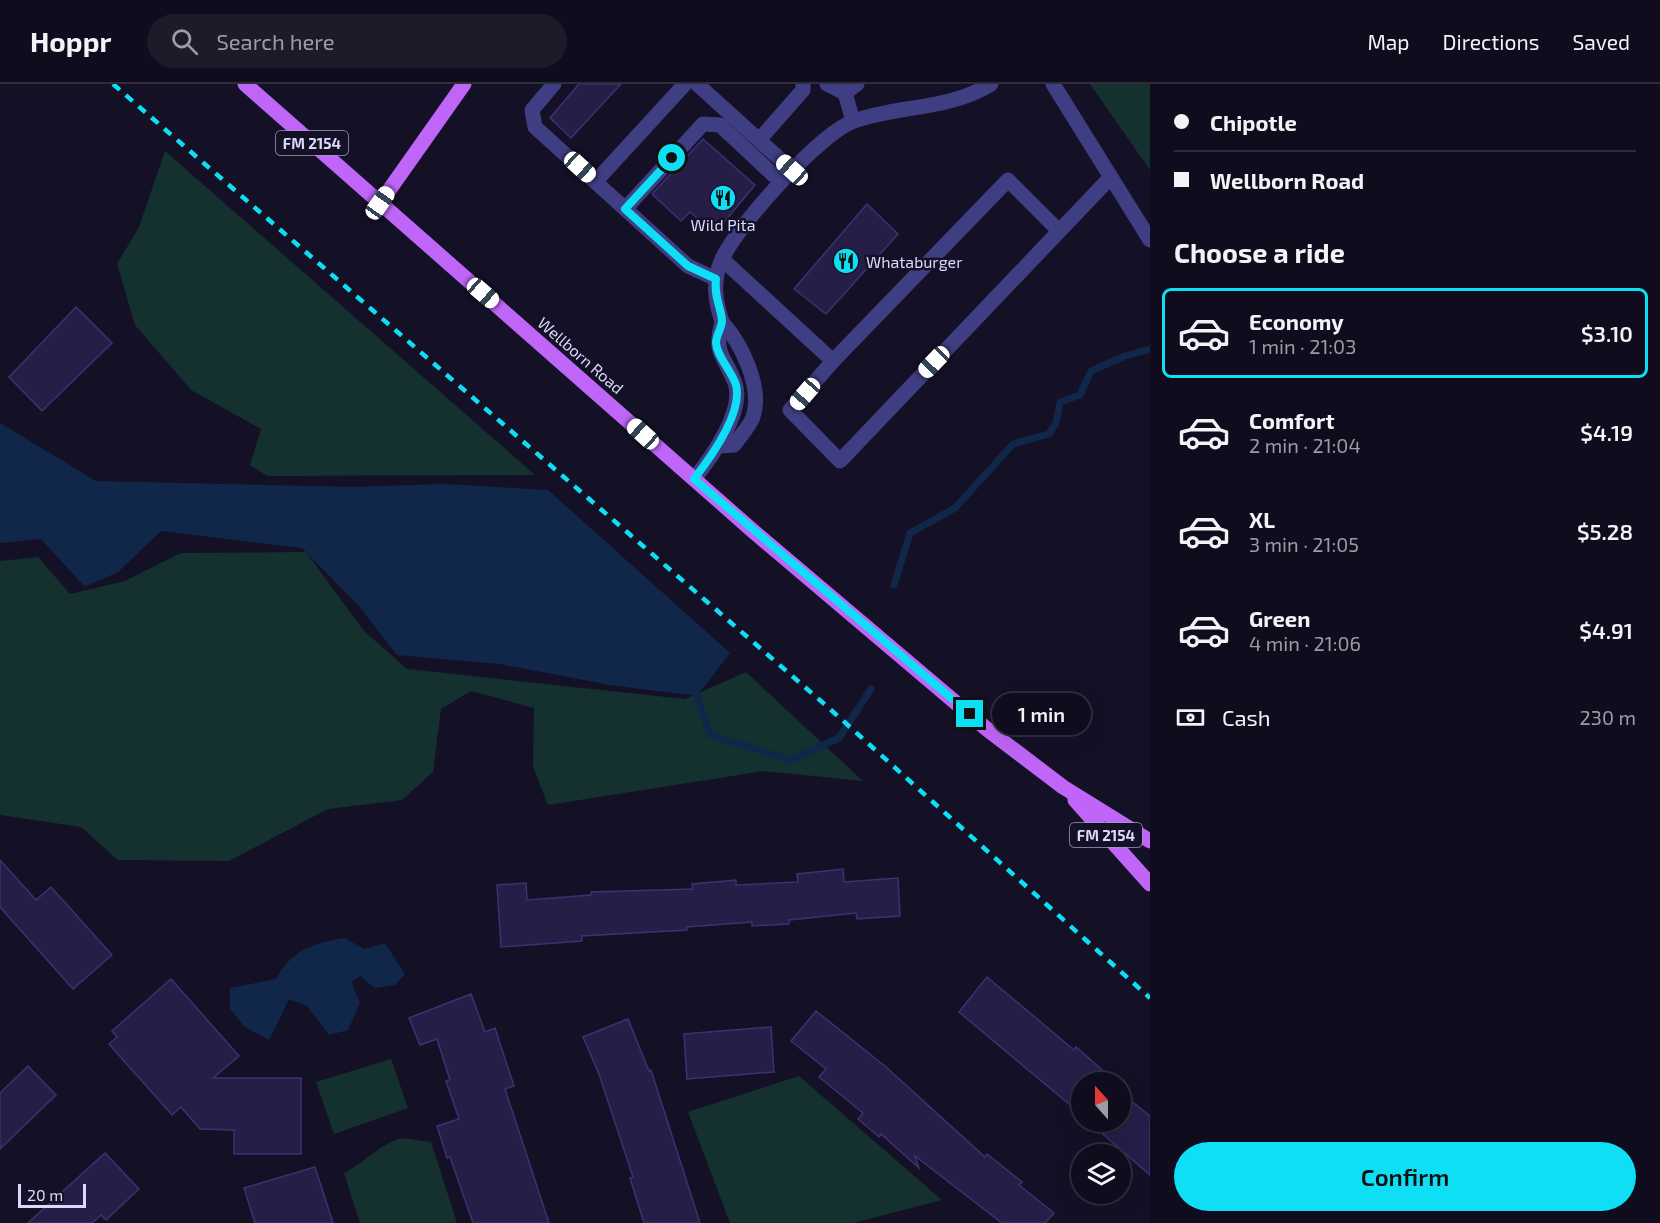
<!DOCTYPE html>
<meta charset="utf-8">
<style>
body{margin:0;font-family:"Exo 2",sans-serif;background:#1d1b2a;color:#f1f3f6;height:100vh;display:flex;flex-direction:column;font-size:22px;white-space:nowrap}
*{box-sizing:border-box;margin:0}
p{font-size:20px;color:#9b9ca4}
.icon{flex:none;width:33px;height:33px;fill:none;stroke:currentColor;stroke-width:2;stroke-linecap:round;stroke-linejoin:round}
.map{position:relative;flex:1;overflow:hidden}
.sheet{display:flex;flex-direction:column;background:#0f0d1d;width:510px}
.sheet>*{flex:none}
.banner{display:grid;align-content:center;height:132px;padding:0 24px;background:#0f0d1d}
.needle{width:39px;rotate:339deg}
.fabs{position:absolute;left:1071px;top:988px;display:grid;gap:12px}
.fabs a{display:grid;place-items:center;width:60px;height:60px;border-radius:50%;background:#0f0d1d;box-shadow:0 6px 24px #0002,0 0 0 2px #2f2d3b;font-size:30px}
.scale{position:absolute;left:18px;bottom:15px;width:68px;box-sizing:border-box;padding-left:6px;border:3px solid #dcd8fd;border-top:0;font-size:16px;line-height:21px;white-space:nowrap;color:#dcd8fd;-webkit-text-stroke:4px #141127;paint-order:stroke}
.end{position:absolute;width:27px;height:27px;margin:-14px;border:8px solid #0edff4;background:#111;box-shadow:0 0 0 3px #111}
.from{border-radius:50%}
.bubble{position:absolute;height:42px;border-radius:21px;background:#0f0d1d;box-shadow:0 6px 24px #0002,0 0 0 2px #2f2d3b;font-size:20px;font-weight:600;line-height:42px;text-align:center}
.car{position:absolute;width:18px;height:36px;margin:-18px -9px;border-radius:8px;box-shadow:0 0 4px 2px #0007;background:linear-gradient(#fff 24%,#345 0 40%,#fff 0 76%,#345 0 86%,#fff 0)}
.banner b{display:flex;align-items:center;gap:21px;height:57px;font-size:22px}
.banner b+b{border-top:2px solid #2f2d3b}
.banner i{width:15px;height:15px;background:#f1f3f6}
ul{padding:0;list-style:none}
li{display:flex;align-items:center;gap:18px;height:90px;margin:0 12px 9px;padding:0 12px;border:3px solid transparent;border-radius:9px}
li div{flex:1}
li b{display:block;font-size:22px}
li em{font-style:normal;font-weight:600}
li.active{border-color:#0edff4}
li>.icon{width:54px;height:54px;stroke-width:1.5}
h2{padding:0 24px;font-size:27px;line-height:72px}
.pay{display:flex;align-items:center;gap:15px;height:66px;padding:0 24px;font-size:22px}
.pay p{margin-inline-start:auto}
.cta{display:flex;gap:12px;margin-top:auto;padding:12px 24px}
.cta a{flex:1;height:69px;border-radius:36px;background:#0edff4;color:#111;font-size:24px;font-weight:600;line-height:69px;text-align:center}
header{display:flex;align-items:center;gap:36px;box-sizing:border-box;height:84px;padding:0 30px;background:#0f0d1d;border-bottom:2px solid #2f2d3b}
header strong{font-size:28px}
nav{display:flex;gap:33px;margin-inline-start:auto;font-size:21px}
.search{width:420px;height:54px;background:#1d1b2a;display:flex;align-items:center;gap:15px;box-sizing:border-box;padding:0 21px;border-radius:33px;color:#9b9ca4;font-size:22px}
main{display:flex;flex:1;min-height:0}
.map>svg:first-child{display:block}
</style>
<header>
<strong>Hoppr</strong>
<div class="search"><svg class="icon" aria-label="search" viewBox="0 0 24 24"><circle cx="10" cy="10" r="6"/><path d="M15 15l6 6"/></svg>Search here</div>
<nav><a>Map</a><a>Directions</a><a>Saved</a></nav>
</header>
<main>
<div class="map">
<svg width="1150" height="1139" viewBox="0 0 1150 1139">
<rect width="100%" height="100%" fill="#141127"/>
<!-- green -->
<g fill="#14302f">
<path d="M 1090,0 L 1150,0 L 1150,86 Z"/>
<path d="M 165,67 L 535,391 L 267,392 L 250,381 L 261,345 L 191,306 L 135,241 L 117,180 L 139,143 Z"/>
<path d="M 306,468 L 364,547 L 407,585 L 685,615 L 746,588 L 863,697 L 764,687 L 548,721 L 533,683 L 534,624 L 471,607 L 441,625 L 433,688 L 402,716 L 328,725 L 229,777 L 118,776 L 81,743 L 0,731 L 0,477 L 38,473 L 70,510 L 125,497 L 181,469 Z"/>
<path d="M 391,975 L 408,1024 L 334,1050 L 316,998 Z"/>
<path d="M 799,992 L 942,1116 L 853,1139 L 730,1139 L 688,1028 Z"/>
<path d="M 401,1054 L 431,1058 L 457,1139 L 360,1139 L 344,1089 C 367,1077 377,1062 401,1054 Z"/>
</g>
<!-- water -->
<g fill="#11274a">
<path d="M 0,339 L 96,397 L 353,403 L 443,400 L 548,406 L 730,569 L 697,612 L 610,601 L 500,580 L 397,571 L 358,521 L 302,464 L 161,447 L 118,488 L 85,503 L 41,455 L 0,459 Z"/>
<path d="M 344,854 L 364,865 L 385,859 L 405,890 L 395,901 L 375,904 L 360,892 L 351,898 L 360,919 L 348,946 L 329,951 L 307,922 L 289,915 L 269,956 L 245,943 L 230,925 L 230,904 L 276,895 C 293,865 312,860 344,854 Z"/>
</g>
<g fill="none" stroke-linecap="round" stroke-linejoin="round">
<!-- stream -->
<g stroke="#11274a" stroke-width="7">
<path d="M 894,501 L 910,449 L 955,424 L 1013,360 L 1049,350 L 1056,339 L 1060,318 L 1080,311 L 1091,287 L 1125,272 L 1150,265"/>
<path d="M 697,612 L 710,651 L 791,676 L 839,654 L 871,605"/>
</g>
</g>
<!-- building -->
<g fill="#261e47" stroke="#3d3172" stroke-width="1.5">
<path d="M 579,0 L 621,0 L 571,54 L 550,34 Z"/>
<path d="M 703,55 L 755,101 L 715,149 L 690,128 L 681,137 L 652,110 Z"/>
<path d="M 867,120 L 898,150 L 826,230 L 794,205 Z"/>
<path d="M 76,223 L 112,259 L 42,327 L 9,293 Z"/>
<path d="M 0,776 L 36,816 L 51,803 L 112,871 L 73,905 L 0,823 Z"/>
<path d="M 843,785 L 844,798 L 898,794 L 900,832 L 857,835 L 856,829 L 789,836 L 789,840 L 752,842 L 752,838 L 687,843 L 687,846 L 582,852 L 582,857 L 501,863 L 497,801 L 526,799 L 527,816 L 591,811 L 591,808 L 693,805 L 692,800 L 736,796 L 736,801 L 798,798 L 797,790 Z"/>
<path d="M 987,893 L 1074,966 L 1076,963 L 1117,999 L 1082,999 L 1082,1031 L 959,928 Z"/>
<path d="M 171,895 L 239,972 L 213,994 L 301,994 L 301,1070 L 234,1070 L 234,1046 L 200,1045 L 181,1023 L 172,1031 L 109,960 L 117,953 L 112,947 Z"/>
<path d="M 471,910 L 485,948 L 495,944 L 514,1002 L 505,1005 L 549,1139 L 473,1139 L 450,1073 L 447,1074 L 437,1042 L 459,1035 L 446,997 L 450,996 L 437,955 L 420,961 L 409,934 Z"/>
<path d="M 816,927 L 886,983 L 985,1073 L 987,1070 L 1022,1098 L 1019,1101 L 1054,1129 L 1045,1139 L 1002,1139 L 915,1072 L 919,1084 L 881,1050 L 879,1053 L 858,1035 L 863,1029 L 819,993 L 826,985 L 791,957 Z"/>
<path d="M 628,935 L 649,987 L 651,986 L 700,1139 L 644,1139 L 630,1094 L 633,1093 L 599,990 L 583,953 Z"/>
<path d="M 771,943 L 774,988 L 687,995 L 684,950 Z"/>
<path d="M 28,982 L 56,1011 L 0,1065 L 0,1009 Z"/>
<path d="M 1120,1008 L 1150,1032 L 1150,1091 L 1089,1038 L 1120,1038 Z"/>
<path d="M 105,1069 L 139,1105 L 106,1136 L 101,1131 L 92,1139 L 28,1139 Z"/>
<path d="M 315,1083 L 333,1139 L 255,1139 L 244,1104 Z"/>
</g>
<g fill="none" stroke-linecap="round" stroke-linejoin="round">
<!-- minor -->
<g stroke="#403e83" stroke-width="15">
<path d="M 554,0 L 532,26 L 535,43 L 688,182 L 716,195"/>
<path d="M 697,0 L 792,86"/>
<path d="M 827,0 L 845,9"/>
<path d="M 1053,0 L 1150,156"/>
<path d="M 853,37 L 845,9 L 857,0"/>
<path d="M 759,56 L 803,6 L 803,0"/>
<path d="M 596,97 L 685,0"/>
<path d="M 625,125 L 703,40 L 720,41 L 781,98"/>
<path d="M 722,175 L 833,277 L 790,326 L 840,377 L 1110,94"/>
<path d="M 722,238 C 715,216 712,197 722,175 C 738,141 819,50 854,37 C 899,21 949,26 991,0"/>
<path d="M 833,277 L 1008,96 L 1059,147"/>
<path d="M 694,395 C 711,374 745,327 735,299 C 724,270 713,271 722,238 C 741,259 763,303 753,333 C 750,342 740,352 734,361 L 720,362"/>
</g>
<!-- major -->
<g stroke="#bf65f8" stroke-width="15">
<path d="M 245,0 L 753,447 L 988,646 L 1063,703 L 1150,757"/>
<path d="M 380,119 L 464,0"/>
<path d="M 1075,716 L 1150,800"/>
</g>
<!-- rail -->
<path stroke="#0edff4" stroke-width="4.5" stroke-dasharray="9 8" stroke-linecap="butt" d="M 113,0 L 830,625 L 1150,914"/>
</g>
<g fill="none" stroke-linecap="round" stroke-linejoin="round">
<!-- route -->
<path stroke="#0edff4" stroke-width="8" d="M 672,74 L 625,125 L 688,182 L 716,195 C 714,213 720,220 722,236 C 722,244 716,251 716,259 C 717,273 732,287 736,301 C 743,329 711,373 694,395 L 970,630"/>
</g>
<!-- icons -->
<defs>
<g id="restaurant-disc" transform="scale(1.35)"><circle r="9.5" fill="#0edff4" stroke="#141127"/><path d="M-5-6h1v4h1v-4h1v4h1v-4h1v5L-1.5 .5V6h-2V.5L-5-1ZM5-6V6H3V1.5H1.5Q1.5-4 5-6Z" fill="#111"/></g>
</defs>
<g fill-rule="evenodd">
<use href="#restaurant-disc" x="723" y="114"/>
<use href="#restaurant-disc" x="846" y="177"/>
</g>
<g text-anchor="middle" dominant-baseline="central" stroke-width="5" stroke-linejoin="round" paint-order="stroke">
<!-- shield labels -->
<g fill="#141127" stroke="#a09cbd" stroke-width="1.5">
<rect x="276" y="47" width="72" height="24" rx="4.5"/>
<rect x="1070" y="739" width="72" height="24" rx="4.5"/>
</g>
<g font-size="15" font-weight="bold" fill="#dcd8fd">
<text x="312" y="59">FM 2154</text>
<text x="1106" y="751">FM 2154</text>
</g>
<!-- poi labels -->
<g font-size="16" fill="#dcd8fd" stroke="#141127">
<text x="723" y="140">Wild Pita</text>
<text x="866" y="177" text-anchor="start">Whataburger</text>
</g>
<!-- street labels -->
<g font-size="16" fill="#dcd8fd" stroke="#141127">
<text transform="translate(581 271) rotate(41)">Wellborn Road</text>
</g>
</g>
</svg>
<div class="fabs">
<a><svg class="needle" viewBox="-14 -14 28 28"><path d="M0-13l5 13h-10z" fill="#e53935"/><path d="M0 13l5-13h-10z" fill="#9b9ca4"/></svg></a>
<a><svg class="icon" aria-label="layers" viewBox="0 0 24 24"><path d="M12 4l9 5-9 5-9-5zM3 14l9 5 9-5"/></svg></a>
</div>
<div class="scale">20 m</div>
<i class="end from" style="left:672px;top:74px"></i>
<i class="end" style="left:970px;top:630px"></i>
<div class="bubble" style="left:992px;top:609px;width:99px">1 min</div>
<i class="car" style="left:580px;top:83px;rotate:132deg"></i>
<i class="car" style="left:792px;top:86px;rotate:312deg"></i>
<i class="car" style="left:380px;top:119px;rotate:35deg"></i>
<i class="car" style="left:483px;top:209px;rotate:131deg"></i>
<i class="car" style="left:934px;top:278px;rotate:224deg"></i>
<i class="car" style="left:805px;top:310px;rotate:221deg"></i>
<i class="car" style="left:643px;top:350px;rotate:312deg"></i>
</div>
<section class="sheet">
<div class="banner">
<b><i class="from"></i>Chipotle</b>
<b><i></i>Wellborn Road</b>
</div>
<h2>Choose a ride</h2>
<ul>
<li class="active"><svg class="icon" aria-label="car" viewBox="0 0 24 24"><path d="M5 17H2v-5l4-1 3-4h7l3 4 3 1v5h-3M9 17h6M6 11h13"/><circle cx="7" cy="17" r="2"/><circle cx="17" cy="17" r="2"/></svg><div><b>Economy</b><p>1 min · 21:03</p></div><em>$3.10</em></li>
<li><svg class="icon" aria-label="car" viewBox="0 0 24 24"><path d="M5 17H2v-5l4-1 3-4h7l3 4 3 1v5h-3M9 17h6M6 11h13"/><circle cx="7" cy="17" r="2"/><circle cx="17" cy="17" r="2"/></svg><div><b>Comfort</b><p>2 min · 21:04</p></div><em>$4.19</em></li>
<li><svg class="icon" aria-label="car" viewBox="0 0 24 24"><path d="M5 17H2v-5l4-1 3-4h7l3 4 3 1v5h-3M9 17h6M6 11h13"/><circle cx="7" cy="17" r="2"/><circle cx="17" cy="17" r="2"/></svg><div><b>XL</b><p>3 min · 21:05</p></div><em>$5.28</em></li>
<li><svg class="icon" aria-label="car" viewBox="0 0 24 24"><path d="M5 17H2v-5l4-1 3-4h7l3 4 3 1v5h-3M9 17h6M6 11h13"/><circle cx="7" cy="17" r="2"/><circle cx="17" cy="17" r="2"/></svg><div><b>Green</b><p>4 min · 21:06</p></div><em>$4.91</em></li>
</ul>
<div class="pay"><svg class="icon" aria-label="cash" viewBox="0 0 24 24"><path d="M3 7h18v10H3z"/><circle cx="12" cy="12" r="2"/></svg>Cash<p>230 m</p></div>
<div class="cta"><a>Confirm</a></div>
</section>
</main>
